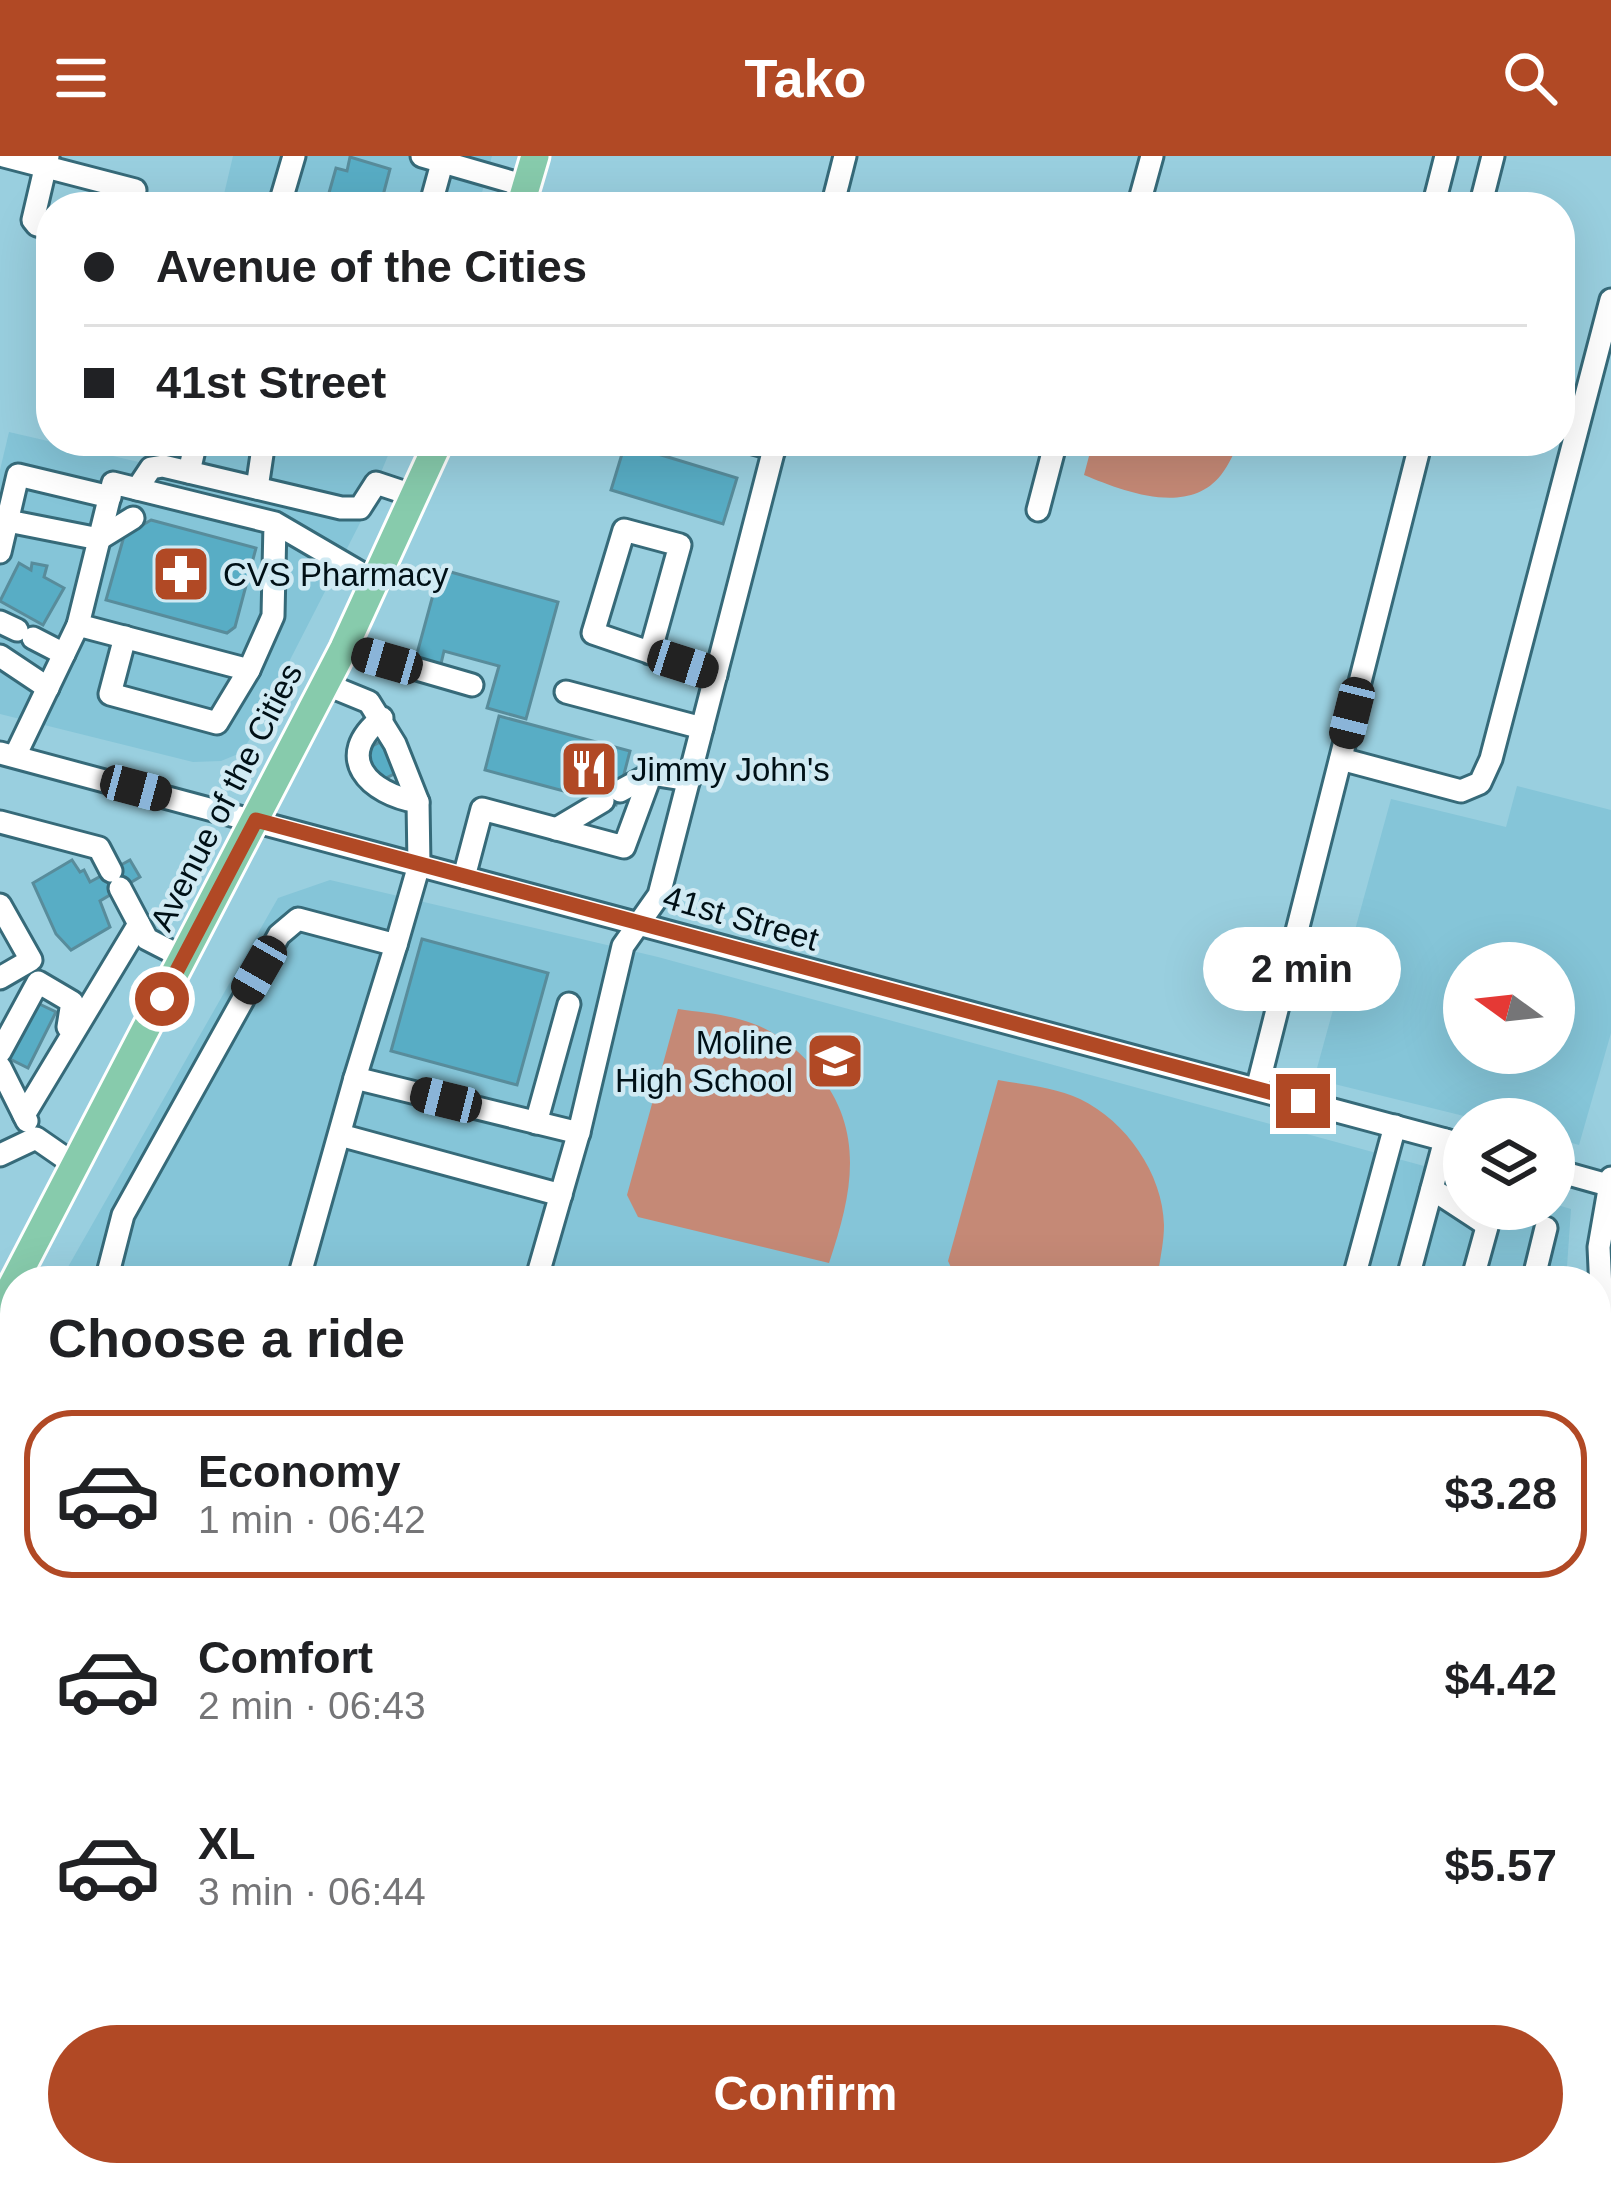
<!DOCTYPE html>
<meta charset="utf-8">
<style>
body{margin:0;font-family:Arial,sans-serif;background:#f2f2f2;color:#202124;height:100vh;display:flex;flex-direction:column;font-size:45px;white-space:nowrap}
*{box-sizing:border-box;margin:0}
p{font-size:39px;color:#757577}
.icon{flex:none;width:66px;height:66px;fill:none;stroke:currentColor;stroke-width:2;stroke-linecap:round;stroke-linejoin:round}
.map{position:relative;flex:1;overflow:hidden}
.details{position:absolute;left:0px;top:1110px;width:1611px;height:921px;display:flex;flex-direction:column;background:#fff;border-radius:48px 48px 0 0;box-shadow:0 12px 48px #0002}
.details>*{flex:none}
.hud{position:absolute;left:36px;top:36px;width:1539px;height:264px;border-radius:48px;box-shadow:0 12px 48px #0002;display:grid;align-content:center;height:264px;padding:0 48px;background:#fff}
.needle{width:78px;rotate:285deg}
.buttons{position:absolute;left:1443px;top:786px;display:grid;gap:24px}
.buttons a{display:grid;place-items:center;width:132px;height:132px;border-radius:50%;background:#fff;box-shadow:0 12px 48px #0002;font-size:60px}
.end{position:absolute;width:54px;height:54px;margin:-27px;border:15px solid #b14925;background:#fff;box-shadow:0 0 0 6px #fff}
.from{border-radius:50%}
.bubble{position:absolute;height:84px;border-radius:42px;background:#fff;box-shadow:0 12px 48px #0002;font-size:39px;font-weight:700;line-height:84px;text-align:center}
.car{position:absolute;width:36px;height:72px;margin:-36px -18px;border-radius:15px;box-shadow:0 0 9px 3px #0007;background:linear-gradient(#222 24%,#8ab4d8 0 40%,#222 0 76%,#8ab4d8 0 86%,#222 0)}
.hud b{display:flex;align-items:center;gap:42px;height:114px;font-size:45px}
.hud b+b{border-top:3px solid #e0e0e0}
.hud i{width:30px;height:30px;background:#202124}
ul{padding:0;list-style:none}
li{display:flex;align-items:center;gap:36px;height:168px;margin:0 24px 18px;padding:0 24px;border:6px solid transparent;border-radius:48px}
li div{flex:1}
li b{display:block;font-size:45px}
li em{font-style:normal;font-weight:700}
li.active{border-color:#b14925}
li>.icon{width:108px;height:108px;stroke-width:1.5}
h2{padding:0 48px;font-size:54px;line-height:144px}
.button{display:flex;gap:24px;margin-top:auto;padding:24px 48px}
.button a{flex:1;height:138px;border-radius:72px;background:#b14925;color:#fff;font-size:48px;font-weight:700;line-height:138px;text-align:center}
header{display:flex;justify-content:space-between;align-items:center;height:156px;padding:0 48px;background:#b14925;color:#fff;font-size:54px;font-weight:700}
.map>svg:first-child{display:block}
</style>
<header><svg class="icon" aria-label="menu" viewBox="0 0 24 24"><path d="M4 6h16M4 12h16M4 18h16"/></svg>Tako<svg class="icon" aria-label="search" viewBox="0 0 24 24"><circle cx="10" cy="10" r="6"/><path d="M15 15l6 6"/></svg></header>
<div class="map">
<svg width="1611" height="2030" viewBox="0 0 1611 2030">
<rect width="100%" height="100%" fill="#99cfdf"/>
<!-- built -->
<g fill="#85c5d8" fill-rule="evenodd">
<path d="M 233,0 L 492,0 L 478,51 L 221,51 Z"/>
<path d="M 9,276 L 156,310 L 162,285 L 394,285 L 360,367 L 248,586 L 238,598 L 221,605 L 193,606 L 0,558 L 0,314 Z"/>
<path d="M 1517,630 L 1611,654 L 1611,877 L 1579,989 L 1554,982 L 1554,963 L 1476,963 L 1314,923 L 1391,643 L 1506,671 ZM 1464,807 L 1554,807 L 1554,897 L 1464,897 Z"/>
<path d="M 330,724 L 658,801 L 1424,1010 L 1464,1022 L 1464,1053 L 1554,1053 L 1554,1048 L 1571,1053 L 1566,1125 L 60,1125 L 278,742 Z"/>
<path d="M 15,1207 L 15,2016 L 1142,2016 L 1138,2030 L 0,2030 L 0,1238 Z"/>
<path d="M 1611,1286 L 1611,1609 L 1596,1606 L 1596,1343 Z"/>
</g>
<!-- green -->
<g fill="#c58976">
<path d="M 1093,285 L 1240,285 C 1234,296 1229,309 1221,319 C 1188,361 1123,335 1084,319 Z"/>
<path d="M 678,853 C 699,856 722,858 742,864 C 772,872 797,892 817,916 C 866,975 852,1039 829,1107 L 638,1061 L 627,1039 Z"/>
<path d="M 998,924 C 1025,929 1054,931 1080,943 C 1126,965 1163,1018 1164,1069 C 1164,1088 1159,1107 1157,1125 L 957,1124 L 948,1105 Z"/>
<path d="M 179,2016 L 433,2016 L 437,2030 L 171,2030 Z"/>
</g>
<!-- building -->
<g fill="#58adc5" stroke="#588c9b" stroke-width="3">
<path d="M 350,1 L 390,13 L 380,51 L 354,51 L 327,44 L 336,12 L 347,15 Z"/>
<path d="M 625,288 L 737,322 L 723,368 L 611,334 Z"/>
<path d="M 151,364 L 256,392 L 235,471 L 227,477 L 106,444 L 124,380 Z"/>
<path d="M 19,407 L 31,414 L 32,407 L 47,410 L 44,421 L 64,432 L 43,469 L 0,445 Z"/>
<path d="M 440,413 L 558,446 L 526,563 L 487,552 L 499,510 L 444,495 L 440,512 L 415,505 Z"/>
<path d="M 499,560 L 630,595 L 616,649 L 485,614 Z"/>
<path d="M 382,585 L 398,616 L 378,626 L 363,595 Z"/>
<path d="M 72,704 L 80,716 L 84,714 L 90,726 L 130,704 L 140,721 L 100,745 L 110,771 L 71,794 L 56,778 L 33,727 Z"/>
<path d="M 422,783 L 548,817 L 517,929 L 391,895 Z"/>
<path d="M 31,844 L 56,856 L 28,912 L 4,900 Z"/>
<path d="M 705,2016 L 781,2016 L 778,2030 L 701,2030 Z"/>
<path d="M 799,2016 L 943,2016 L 942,2020 L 977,2029 L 981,2016 L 1058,2016 L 1054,2030 L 795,2030 Z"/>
</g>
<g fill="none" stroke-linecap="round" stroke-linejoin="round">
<!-- minor casing -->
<g stroke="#366a79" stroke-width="27">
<g id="minor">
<path d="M 4,0 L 135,34"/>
<path d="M 48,0 L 33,64 L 37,69 L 51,73"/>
<path d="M 422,0 L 526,30"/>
<path d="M 279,51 L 294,0"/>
<path d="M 430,51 L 444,0"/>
<path d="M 832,51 L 845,0"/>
<path d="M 1138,51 L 1152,0"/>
<path d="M 1433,51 L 1446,0"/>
<path d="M 1480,51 L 1493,0"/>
<path d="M 746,285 L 775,293"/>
<path d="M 189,316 L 196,285"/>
<path d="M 257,332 L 264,285"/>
<path d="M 137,333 L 151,312 L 163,310 L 341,352 L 360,352 L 376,327 L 415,340"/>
<path d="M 1038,354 L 1056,285"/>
<path d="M 8,365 L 99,383 L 133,362"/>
<path d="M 275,367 L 273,460 L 249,514 L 78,469 L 113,327 L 275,367 L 376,426"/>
<path d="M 0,396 L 18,319 L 110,341"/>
<path d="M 0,466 L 17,474"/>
<path d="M 125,481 L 110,538 L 217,567 L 249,514"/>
<path d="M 33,482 L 64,498"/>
<path d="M 344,492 L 472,529"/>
<path d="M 650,497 L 680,389 L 624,374 L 593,477 L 716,519"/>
<path d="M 0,500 L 48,532"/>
<path d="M 566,536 L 702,572"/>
<path d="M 382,562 C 332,601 369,638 418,646"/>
<path d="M 0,597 L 1464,989"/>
<path d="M 15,600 L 78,469"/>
<path d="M 1341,603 L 1461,635 L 1480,627 L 1491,603 L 1611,144"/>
<path d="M 620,635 L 651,618"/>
<path d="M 0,666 L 99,692 L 111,715"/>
<path d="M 556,673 L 603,645"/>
<path d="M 464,721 L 482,653 L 624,691 L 651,618 L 689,624"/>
<path d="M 120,732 L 147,783 L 184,802"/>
<path d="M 0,749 L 31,804 L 0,822"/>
<path d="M 396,789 L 355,922 L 579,977"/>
<path d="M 0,896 L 38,826 L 72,846 L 68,871"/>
<path d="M 0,911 L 27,965"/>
<path d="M 1257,933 L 1421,285"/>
<path d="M 24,959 L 139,768"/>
<path d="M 536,967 L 569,848"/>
<path d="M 340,979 L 561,1039"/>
<path d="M 0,999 L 36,982 L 75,1009"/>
<path d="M 1554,1014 L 1611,1030"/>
<path d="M 1432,1033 L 1487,1069"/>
<path d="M 106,1125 L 123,1059 L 279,779 L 298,763 L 396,789 L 419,709 L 418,646 L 395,588 L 369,546 L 325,528"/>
<path d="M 298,1125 L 355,922"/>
<path d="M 536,1125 L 580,972 L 623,790 L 659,739 L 776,285"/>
<path d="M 1353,1125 L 1395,970"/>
<path d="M 1407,1125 L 1445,984"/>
<path d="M 1472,1125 L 1492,1053"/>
<path d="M 1533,1125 L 1546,1072"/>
<path d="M 0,1214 L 15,1218"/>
<path d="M 1596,1232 L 1603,1177 L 1599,1091 L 1611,1022"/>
<path d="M 1596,1248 L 1611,1252"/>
<path d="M 1596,1310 L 1611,1314"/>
<path d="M 0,1361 L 15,1332"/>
<path d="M 1596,1415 L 1611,1360"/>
<path d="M 0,1416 L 15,1420"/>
<path d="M 1596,1557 L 1611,1561"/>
<path d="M 0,1699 L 15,1703"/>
<path d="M 0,1766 L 15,1770"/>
<path d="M 1596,1810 L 1611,1814"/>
<path d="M 0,1858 L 15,1801"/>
<path d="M 1596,1931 L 1611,1935"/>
<path d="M 537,2016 L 539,2030"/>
<path d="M 484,2030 L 488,2016"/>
<path d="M 1104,2030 L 1108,2016"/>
<path d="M 1376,2030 L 1379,2016"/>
</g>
</g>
<!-- major casing -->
<g stroke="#fff" stroke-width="33">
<g id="major">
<path d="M 520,51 L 535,0"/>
<path d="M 0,1153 L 344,492 L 439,285"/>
</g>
</g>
<!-- minor -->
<use href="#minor" stroke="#fff" stroke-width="21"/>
<!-- major -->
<use href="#major" stroke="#87cbac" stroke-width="27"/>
</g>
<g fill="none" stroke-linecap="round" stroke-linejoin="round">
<!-- route -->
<path stroke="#b14925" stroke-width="15" d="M 162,843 L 256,664 L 1303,945"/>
</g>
<!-- icons -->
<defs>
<g id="pharmacy-square" transform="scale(3)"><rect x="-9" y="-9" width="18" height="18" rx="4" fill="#b14925" stroke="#d0eaf3"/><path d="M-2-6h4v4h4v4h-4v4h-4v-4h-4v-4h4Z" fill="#fff"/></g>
<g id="restaurant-square" transform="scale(3)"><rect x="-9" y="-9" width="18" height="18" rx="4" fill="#b14925" stroke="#d0eaf3"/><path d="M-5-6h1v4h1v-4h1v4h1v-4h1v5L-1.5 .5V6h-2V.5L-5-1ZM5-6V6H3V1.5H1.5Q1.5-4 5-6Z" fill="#fff"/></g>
<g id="school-square" transform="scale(3)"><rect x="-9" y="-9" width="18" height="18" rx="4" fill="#b14925" stroke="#d0eaf3"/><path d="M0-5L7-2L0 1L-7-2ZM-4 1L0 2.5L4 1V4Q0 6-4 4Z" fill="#fff"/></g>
</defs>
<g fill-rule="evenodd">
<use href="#pharmacy-square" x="181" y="418"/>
<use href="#restaurant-square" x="589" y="613"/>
<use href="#school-square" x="835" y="905"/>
</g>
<g text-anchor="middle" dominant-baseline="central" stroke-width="9" stroke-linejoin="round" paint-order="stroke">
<!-- poi labels -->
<g font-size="33" fill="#001016" stroke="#d0eaf3" text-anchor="start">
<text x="223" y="418">CVS Pharmacy</text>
<text x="631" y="613">Jimmy John's</text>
<text x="793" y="886" text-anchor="end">Moline<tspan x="793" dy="38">High School</tspan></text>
</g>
<!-- street labels -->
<g font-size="33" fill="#001016" stroke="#d0eaf3">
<text transform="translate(226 641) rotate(-63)">Avenue of the Cities</text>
<text transform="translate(741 762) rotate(16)">41st Street</text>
</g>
</g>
</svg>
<div class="buttons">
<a><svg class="needle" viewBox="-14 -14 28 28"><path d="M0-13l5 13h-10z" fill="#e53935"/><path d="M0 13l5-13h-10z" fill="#757577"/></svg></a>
<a><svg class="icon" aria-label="layers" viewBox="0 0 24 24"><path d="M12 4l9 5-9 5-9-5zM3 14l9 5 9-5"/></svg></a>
</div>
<i class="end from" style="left:162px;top:843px"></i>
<i class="end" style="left:1303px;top:945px"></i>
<div class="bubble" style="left:1203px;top:771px;width:198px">2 min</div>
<i class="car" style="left:387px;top:505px;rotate:286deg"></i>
<i class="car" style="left:683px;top:508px;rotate:108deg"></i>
<i class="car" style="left:1352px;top:557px;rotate:194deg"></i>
<i class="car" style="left:136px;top:632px;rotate:105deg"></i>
<i class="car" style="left:259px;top:814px;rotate:210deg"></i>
<i class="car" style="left:446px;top:944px;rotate:284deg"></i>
<div class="hud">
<b><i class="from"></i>Avenue of the Cities</b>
<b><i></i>41st Street</b>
</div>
<section class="details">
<h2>Choose a ride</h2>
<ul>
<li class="active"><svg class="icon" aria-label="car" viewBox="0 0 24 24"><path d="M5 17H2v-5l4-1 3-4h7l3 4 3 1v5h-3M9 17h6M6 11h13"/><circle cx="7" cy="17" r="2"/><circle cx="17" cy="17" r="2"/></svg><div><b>Economy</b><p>1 min · 06:42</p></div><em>$3.28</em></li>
<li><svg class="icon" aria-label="car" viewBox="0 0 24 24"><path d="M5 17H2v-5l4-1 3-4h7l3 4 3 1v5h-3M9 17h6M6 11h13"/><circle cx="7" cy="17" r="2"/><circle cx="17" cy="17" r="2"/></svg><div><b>Comfort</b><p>2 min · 06:43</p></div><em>$4.42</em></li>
<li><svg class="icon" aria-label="car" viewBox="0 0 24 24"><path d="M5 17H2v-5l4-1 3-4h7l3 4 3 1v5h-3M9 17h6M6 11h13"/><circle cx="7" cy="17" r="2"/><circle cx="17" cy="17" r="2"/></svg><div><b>XL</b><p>3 min · 06:44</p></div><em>$5.57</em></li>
</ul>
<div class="button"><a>Confirm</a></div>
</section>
</div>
